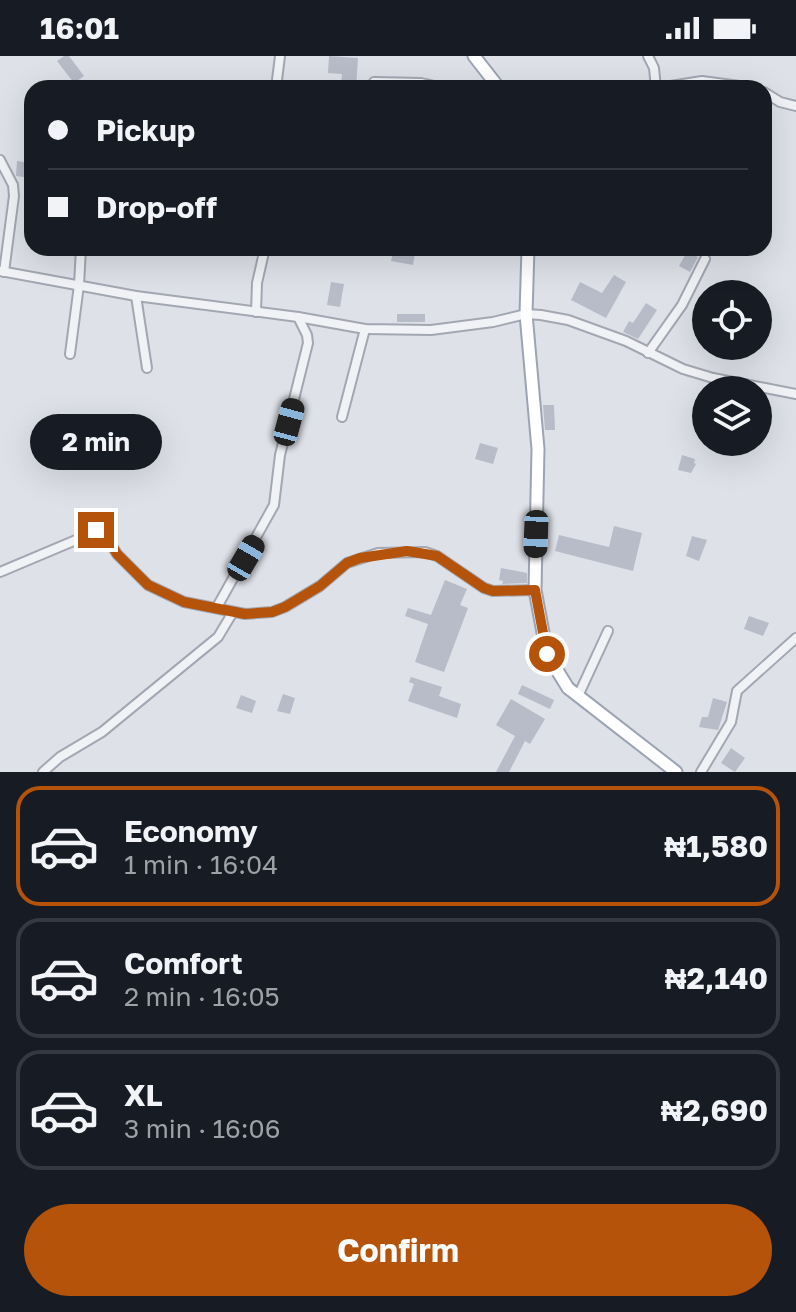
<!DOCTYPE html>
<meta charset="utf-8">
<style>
body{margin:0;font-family:"Golos Text",sans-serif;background:#242831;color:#f1f3f6;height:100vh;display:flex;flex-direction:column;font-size:30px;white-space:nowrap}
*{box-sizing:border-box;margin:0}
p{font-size:26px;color:#9ea1a6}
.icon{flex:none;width:44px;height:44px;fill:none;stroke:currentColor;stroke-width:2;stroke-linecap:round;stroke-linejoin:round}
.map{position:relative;height:716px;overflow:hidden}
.details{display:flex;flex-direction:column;background:#171b24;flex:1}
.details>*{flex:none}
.top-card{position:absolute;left:24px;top:24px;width:748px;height:176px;border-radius:24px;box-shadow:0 8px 32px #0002;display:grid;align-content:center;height:176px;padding:0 24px;background:#171b24}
.controls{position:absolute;left:692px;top:224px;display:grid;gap:16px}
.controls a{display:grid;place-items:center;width:80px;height:80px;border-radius:50%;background:#171b24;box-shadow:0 8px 32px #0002;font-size:40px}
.end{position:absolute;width:36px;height:36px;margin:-18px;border:10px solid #b45309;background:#fff;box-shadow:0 0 0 4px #fff}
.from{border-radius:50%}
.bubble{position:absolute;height:56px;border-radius:28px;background:#171b24;box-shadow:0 8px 32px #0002;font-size:26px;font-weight:700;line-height:56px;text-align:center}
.car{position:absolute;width:24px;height:48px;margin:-24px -12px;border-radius:10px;box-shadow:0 0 6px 2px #0007;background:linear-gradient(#222 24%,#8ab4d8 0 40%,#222 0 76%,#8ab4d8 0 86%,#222 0)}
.top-card b{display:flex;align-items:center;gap:28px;height:76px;font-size:30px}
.top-card b+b{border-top:2px solid #363941}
.top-card i{width:20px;height:20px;background:#f1f3f6}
ul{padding:14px 0 0;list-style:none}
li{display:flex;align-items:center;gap:24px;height:120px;margin:0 16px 12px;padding:0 8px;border:4px solid #363941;border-radius:24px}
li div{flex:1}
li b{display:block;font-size:30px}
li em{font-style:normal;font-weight:700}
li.current{border-color:#b45309}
li>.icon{width:72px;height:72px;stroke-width:1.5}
.action{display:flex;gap:16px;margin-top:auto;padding:16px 24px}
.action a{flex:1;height:92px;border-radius:48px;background:#b45309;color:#fff;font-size:32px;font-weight:700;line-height:92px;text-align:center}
.status{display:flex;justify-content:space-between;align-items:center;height:56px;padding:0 40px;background:#171b24;direction:ltr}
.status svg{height:22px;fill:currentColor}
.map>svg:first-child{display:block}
</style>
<div class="status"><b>16:01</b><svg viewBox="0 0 49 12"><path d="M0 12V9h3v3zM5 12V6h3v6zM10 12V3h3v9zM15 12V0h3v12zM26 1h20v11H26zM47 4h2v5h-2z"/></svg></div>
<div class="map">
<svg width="796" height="716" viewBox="0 0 796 716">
<rect width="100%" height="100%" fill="#dee1e8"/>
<!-- building -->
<g fill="#b8bcc8">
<path d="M 64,0 L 69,0 L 84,20 L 74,27 L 57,5 Z"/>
<path d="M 329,0 L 358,2 L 356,32 L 341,32 L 342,18 L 328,17 Z"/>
<path d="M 17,105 L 32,107 L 31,122 L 16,120 Z"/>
<path d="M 394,192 L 416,192 L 413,209 L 391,205 Z"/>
<path d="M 687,196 L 698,201 L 690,216 L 679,210 Z"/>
<path d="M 614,219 L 626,226 L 606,262 L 571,244 L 580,226 L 602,237 Z"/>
<path d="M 331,226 L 344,228 L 340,251 L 327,249 Z"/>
<path d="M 646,247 L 657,254 L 638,283 L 623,276 L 629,265 L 633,267 Z"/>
<rect x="397" y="258" width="28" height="8"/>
<path d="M 543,349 L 554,349 L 555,374 L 545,374 Z"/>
<path d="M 480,387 L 498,392 L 493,408 L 475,403 Z"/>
<path d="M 682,399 L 695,403 L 694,407 L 696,408 L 691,417 L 678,414 Z"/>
<path d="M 614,470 L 642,477 L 633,515 L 555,495 L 559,479 L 609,491 Z"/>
<path d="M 692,480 L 707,484 L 699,505 L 686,500 Z"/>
<path d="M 501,512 L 527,517 L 527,527 L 502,528 L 503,525 L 499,524 Z"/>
<path d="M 445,524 L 467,533 L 460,549 L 468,552 L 444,616 L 415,606 L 428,568 L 405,560 L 408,552 L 431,559 Z"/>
<path d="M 749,560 L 769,567 L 763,580 L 744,573 Z"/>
<path d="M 411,621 L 442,631 L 439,640 L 461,648 L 457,662 L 408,645 L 414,628 L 409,626 Z"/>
<path d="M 522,629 L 554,644 L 550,653 L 518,638 Z"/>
<path d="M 283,638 L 295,642 L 290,658 L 277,655 Z"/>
<path d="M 241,639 L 256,645 L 252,657 L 236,652 Z"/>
<path d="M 713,642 L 727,646 L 718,674 L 699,671 L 702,661 L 708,661 Z"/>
<path d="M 511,643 L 545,663 L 530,688 L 525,685 L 509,716 L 496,716 L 515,680 L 496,669 Z"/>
<path d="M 731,692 L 745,702 L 735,716 L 721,707 Z"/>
</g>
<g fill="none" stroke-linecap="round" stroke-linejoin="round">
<!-- minor casing -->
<g stroke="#a3a7b2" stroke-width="12">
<g id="minor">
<path d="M 648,0 L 654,12 L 656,32"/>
<path d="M 374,26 L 421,27 L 444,32"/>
<path d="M 276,32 L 280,0"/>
<path d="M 516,32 L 538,32"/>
<path d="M 658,32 L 702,25 L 755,32"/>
<path d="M 764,36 L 780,46 L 796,50"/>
<path d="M 0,104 L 13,129 L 14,140 L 4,216"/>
<path d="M 0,215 L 136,240 L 298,261 L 365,273 L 431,274 L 493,266 L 526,258 L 541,259 L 568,264 L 626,285 L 683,313 L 713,322 L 796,338"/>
<path d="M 136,240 L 147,312"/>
<path d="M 256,256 L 257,227 L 265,192"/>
<path d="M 648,297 L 682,249 L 705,203"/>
<path d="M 70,298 L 79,229 L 81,192"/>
<path d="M 342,361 L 365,273"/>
<path d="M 0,516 L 102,473 L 117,498 L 148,529 L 184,546 L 245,558 L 272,556 L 285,551 L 320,530 L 347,507 L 378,497 L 425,496 L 437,500 L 484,532 L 493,535 L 535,534"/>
<path d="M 217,551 L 274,449 L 280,399 L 308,287 L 307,279 L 298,261"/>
<path d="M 578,640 L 608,575"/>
<path d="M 43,716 L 60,701 L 102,676 L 218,581 L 233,556"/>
<path d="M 701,716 L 731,666 L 737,635 L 796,582"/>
</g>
</g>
<!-- major casing -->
<g stroke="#9ca4b4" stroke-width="15">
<g id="major">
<path d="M 474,0 L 499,32"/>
<path d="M 528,192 L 526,258 L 538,393 L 535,534 L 547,598 L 568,632 L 676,716"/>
</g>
</g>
<!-- minor -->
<use href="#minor" stroke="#f0f2f6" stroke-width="8"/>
<!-- major -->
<use href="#major" stroke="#fff" stroke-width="11"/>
</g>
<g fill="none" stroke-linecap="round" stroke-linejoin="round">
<!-- route -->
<path stroke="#b45309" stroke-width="10" d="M 96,474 L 102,473 L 117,498 L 148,529 L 184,546 L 245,558 L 272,556 L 285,551 L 320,530 L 347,507 L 360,502 L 407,495 L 437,500 L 484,532 L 493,535 L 535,534 L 547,598"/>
</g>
</svg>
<div class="controls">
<a><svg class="icon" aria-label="locate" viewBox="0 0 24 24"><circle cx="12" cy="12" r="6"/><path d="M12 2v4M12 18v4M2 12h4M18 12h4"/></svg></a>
<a><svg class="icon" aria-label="layers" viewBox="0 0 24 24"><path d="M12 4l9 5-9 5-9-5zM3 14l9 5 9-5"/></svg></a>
</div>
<i class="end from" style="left:547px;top:598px"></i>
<i class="end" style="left:96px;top:474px"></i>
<div class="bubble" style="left:30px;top:358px;width:132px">2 min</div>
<i class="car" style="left:289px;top:366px;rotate:15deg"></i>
<i class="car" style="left:536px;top:478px;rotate:182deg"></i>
<i class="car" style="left:246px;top:502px;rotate:30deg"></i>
<div class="top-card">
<b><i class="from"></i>Pickup</b>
<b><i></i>Drop-off</b>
</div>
</div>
<section class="details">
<ul>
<li class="current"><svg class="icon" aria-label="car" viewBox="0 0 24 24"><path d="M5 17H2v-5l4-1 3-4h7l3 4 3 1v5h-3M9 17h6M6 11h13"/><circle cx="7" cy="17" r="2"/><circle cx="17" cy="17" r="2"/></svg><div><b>Economy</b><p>1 min · 16:04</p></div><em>₦1,580</em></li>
<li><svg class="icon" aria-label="car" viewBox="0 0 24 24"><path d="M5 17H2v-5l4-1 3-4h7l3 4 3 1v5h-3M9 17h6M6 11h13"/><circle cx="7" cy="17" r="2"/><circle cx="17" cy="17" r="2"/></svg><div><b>Comfort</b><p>2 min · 16:05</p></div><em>₦2,140</em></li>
<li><svg class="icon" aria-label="car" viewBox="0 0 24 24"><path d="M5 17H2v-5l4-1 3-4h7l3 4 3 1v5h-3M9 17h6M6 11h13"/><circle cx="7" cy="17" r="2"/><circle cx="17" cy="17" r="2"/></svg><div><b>XL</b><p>3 min · 16:06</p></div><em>₦2,690</em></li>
</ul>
<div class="action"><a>Confirm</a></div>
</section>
